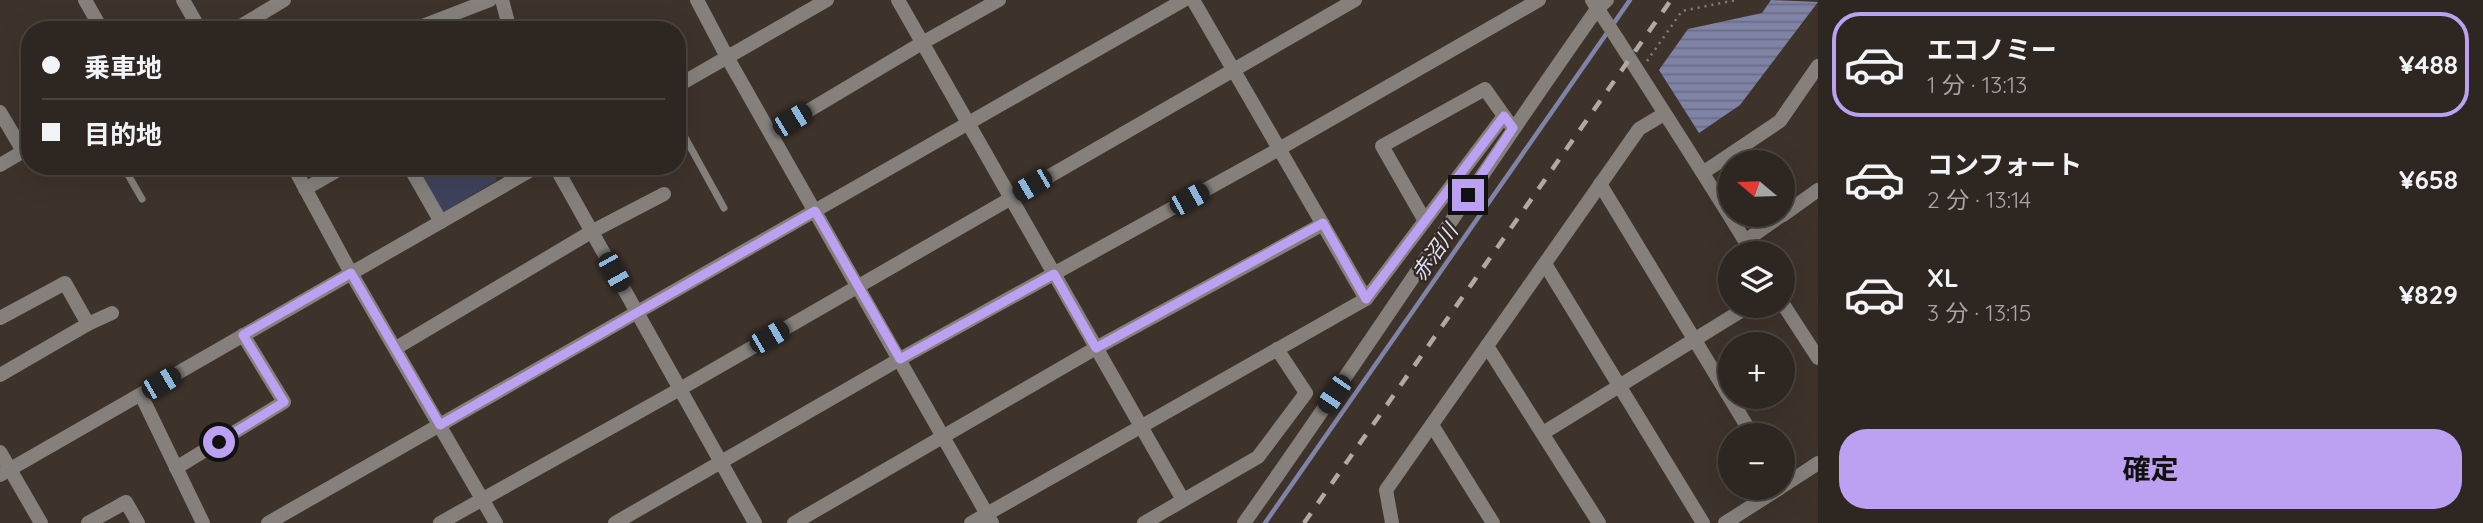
<!DOCTYPE html>
<html lang="ja">
<meta charset="utf-8">
<style>
body{margin:0;font-family:Quicksand,"Noto Sans JP",sans-serif;background:#362e29;color:#f1f3f6;height:100vh;display:flex;flex-direction:column;font-size:26px;white-space:nowrap}
*{box-sizing:border-box;margin:0}
p{font-size:23px;color:#a7a5a5}
.icon{flex:none;width:38px;height:38px;fill:none;stroke:currentColor;stroke-width:2;stroke-linecap:round;stroke-linejoin:round}
.map{position:relative;flex:1;overflow:hidden}
.details{display:flex;flex-direction:column;background:#2e2620;width:665px}
.details>*{flex:none}
.top-card{position:absolute;left:21px;top:21px;width:665px;height:154px;border-radius:28px;box-shadow:0 7px 28px #0002,0 0 0 2px #49433e;display:grid;align-content:center;height:154px;padding:0 21px;background:#2e2620}
.needle{width:46px;rotate:289deg}
.fabs{position:absolute;left:1718px;top:150px;display:grid;gap:14px}
.fabs a{display:grid;place-items:center;width:77px;height:77px;border-radius:50%;background:#2e2620;box-shadow:0 7px 28px #0002,0 0 0 2px #49433e;font-size:35px}
.end{position:absolute;width:32px;height:32px;margin:-16px;border:9px solid #bca0f2;background:#111;box-shadow:0 0 0 4px #111}
.from{border-radius:50%}
.car{position:absolute;width:21px;height:42px;margin:-21px -10px;border-radius:9px;box-shadow:0 0 5px 2px #0007;background:linear-gradient(#222 24%,#8ab4d8 0 40%,#222 0 76%,#8ab4d8 0 86%,#222 0)}
.top-card b{display:flex;align-items:center;gap:24px;height:66px;font-size:26px}
.top-card b+b{border-top:2px solid #49433e}
.top-card i{width:18px;height:18px;background:#f1f3f6}
ul{padding:12px 0 0;list-style:none}
li{display:flex;align-items:center;gap:21px;height:105px;margin:0 14px 10px;padding:0 7px;border:4px solid transparent;border-radius:28px}
li div{flex:1}
li b{display:block;font-size:26px}
li em{font-style:normal;font-weight:700}
li.current{border-color:#bca0f2}
li>.icon{width:63px;height:63px;stroke-width:1.5}
.action{display:flex;gap:14px;margin-top:auto;padding:14px 21px}
.action a{flex:1;height:80px;border-radius:28px;background:#bca0f2;color:#111;font-size:28px;font-weight:700;line-height:80px;text-align:center}
main{display:flex;flex:1;min-height:0}
.map>svg:first-child{display:block}
</style>
<main>
<div class="map">
<svg width="1818" height="523" viewBox="0 0 1818 523">
<defs>
<pattern id="water-rules" width="6" height="5" patternUnits="userSpaceOnUse" patternTransform="scale(1.75)"><rect width="6" height="5" fill="#7f83a6"/><path d="M0 2.5h6" fill="none" stroke="#6b6d83"/></pattern>
</defs>
<rect width="100%" height="100%" fill="#3e332b"/>
<!-- green -->
<path fill="#3f425c" d="M 414,166 L 489,166 L 497,180 L 442,213 Z"/>
<!-- water -->
<path fill="url(#water-rules)" d="M 1771,0 L 1818,2 L 1740,105 L 1699,133 L 1659,70 L 1688,29 L 1762,13 Z"/>
<g fill="none" stroke-linecap="round" stroke-linejoin="round">
<!-- stream -->
<path stroke="#7f83a6" stroke-width="4.5" d="M 1265,523 L 1630,0"/>
<!-- path -->
<path stroke="#887f78" stroke-width="2.5" stroke-dasharray="2 5" stroke-linecap="butt" d="M 1647,61 L 1682,11 L 1736,0"/>
<!-- service -->
<g stroke="#85807c" stroke-width="7">
<path d="M 677,123 L 724,208"/>
<path d="M 123,166 L 142,199"/>
<path d="M 193,166 L 194,169"/>
</g>
<!-- minor -->
<g stroke="#85807c" stroke-width="14">
<path d="M 85,0 L 102,30"/>
<path d="M 183,0 L 200,30"/>
<path d="M 502,0 L 510,30"/>
<path d="M 697,0 L 727,57 L 992,523"/>
<path d="M 898,0 L 1183,500"/>
<path d="M 1193,0 L 1366,299"/>
<path d="M 1592,0 L 1618,40"/>
<path d="M 234,30 L 284,0"/>
<path d="M 412,30 L 490,0"/>
<path d="M 677,86 L 827,0"/>
<path d="M 0,112 L 23,151"/>
<path d="M 771,133 L 922,43 L 999,0"/>
<path d="M 0,165 L 29,148"/>
<path d="M 293,166 L 351,273 L 496,523"/>
<path d="M 409,166 L 441,222"/>
<path d="M 555,166 L 755,523"/>
<path d="M 1704,172 L 1780,121 L 1818,66"/>
<path d="M 1600,184 L 1753,436"/>
<path d="M 305,189 L 345,166"/>
<path d="M 1783,215 L 1818,190"/>
<path d="M 1425,221 L 1382,146 L 1485,89 L 1504,116"/>
<path d="M 1745,241 L 1782,215"/>
<path d="M 1545,264 L 1703,523"/>
<path d="M 0,318 L 65,283 L 88,324"/>
<path d="M 1487,346 L 1599,523"/>
<path d="M 396,348 L 591,232 L 664,194"/>
<path d="M 0,375 L 88,324 L 112,313"/>
<path d="M 141,395 L 203,523"/>
<path d="M 1432,425 L 1493,523"/>
<path d="M 1543,433 L 1749,306"/>
<path d="M 0,452 L 41,523"/>
<path d="M 176,468 L 284,402 L 243,335"/>
<path d="M 0,475 L 538,166"/>
<path d="M 1783,486 L 1818,463"/>
<path d="M 88,523 L 126,502 L 138,523"/>
<path d="M 268,523 L 1184,0"/>
<path d="M 440,523 L 680,389 L 1355,0"/>
<path d="M 615,523 L 900,359 L 1279,149 L 1539,0"/>
<path d="M 794,523 L 1096,348 L 1323,224"/>
<path d="M 971,523 L 1366,299 L 1504,116 L 1513,128"/>
<path d="M 1144,523 L 1258,457 L 1306,393 L 1277,349"/>
<path d="M 1244,523 C 1364,354 1477,179 1597,9 L 1607,0"/>
<path d="M 1392,523 L 1386,490 L 1639,129 L 1664,114"/>
<path d="M 1725,523 L 1780,488"/>
</g>
<!-- tertiary -->
<g stroke="#85807c" stroke-width="14">
<path d="M 1618,40 C 1663,111 1709,181 1753,254"/>
<path d="M 1783,304 L 1818,358"/>
</g>
<!-- rail -->
<path stroke="#b1a9a2" stroke-width="4.5" stroke-dasharray="12 12" stroke-linecap="butt" d="M 1304,523 L 1671,0"/>
</g>
<g fill="none" stroke-linecap="round" stroke-linejoin="round">
<!-- route -->
<path stroke="#bca0f2" stroke-width="9" d="M 219,442 L 284,402 L 243,335 L 351,273 L 440,425 L 815,211 L 900,359 L 1054,274 L 1096,348 L 1323,223 L 1366,299 L 1504,116 L 1513,128 L 1468,195"/>
</g>
<g text-anchor="middle" dominant-baseline="central" stroke-width="5" stroke-linejoin="round" paint-order="stroke">
<!-- water labels -->
<g font-size="21" font-style="italic" fill="#dde0f8" stroke="#332921">
<text transform="translate(1434 252) rotate(-55)">赤沼川</text>
</g>
</g>
</svg>
<div class="fabs">
<a><svg class="needle" viewBox="-14 -14 28 28"><path d="M0-13l5 13h-10z" fill="#e53935"/><path d="M0 13l5-13h-10z" fill="#a7a5a5"/></svg></a>
<a><svg class="icon" aria-label="layers" viewBox="0 0 24 24"><path d="M12 4l9 5-9 5-9-5zM3 14l9 5 9-5"/></svg></a>
<a>+</a>
<a>−</a>
</div>
<i class="end from" style="left:219px;top:442px"></i>
<i class="end" style="left:1468px;top:195px"></i>
<i class="car" style="left:792px;top:120px;rotate:59deg"></i>
<i class="car" style="left:1032px;top:185px;rotate:240deg"></i>
<i class="car" style="left:1189px;top:199px;rotate:61deg"></i>
<i class="car" style="left:614px;top:272px;rotate:151deg"></i>
<i class="car" style="left:769px;top:337px;rotate:60deg"></i>
<i class="car" style="left:161px;top:383px;rotate:60deg"></i>
<i class="car" style="left:1334px;top:394px;rotate:214deg"></i>
<div class="top-card">
<b><i class="from"></i>乗車地</b>
<b><i></i>目的地</b>
</div>
</div>
<section class="details">
<ul>
<li class="current"><svg class="icon" aria-label="car" viewBox="0 0 24 24"><path d="M5 17H2v-5l4-1 3-4h7l3 4 3 1v5h-3M9 17h6M6 11h13"/><circle cx="7" cy="17" r="2"/><circle cx="17" cy="17" r="2"/></svg><div><b>エコノミー</b><p>1 分 · 13:13</p></div><em>¥488</em></li>
<li><svg class="icon" aria-label="car" viewBox="0 0 24 24"><path d="M5 17H2v-5l4-1 3-4h7l3 4 3 1v5h-3M9 17h6M6 11h13"/><circle cx="7" cy="17" r="2"/><circle cx="17" cy="17" r="2"/></svg><div><b>コンフォート</b><p>2 分 · 13:14</p></div><em>¥658</em></li>
<li><svg class="icon" aria-label="car" viewBox="0 0 24 24"><path d="M5 17H2v-5l4-1 3-4h7l3 4 3 1v5h-3M9 17h6M6 11h13"/><circle cx="7" cy="17" r="2"/><circle cx="17" cy="17" r="2"/></svg><div><b>XL</b><p>3 分 · 13:15</p></div><em>¥829</em></li>
</ul>
<div class="action"><a>確定</a></div>
</section>
</main>
